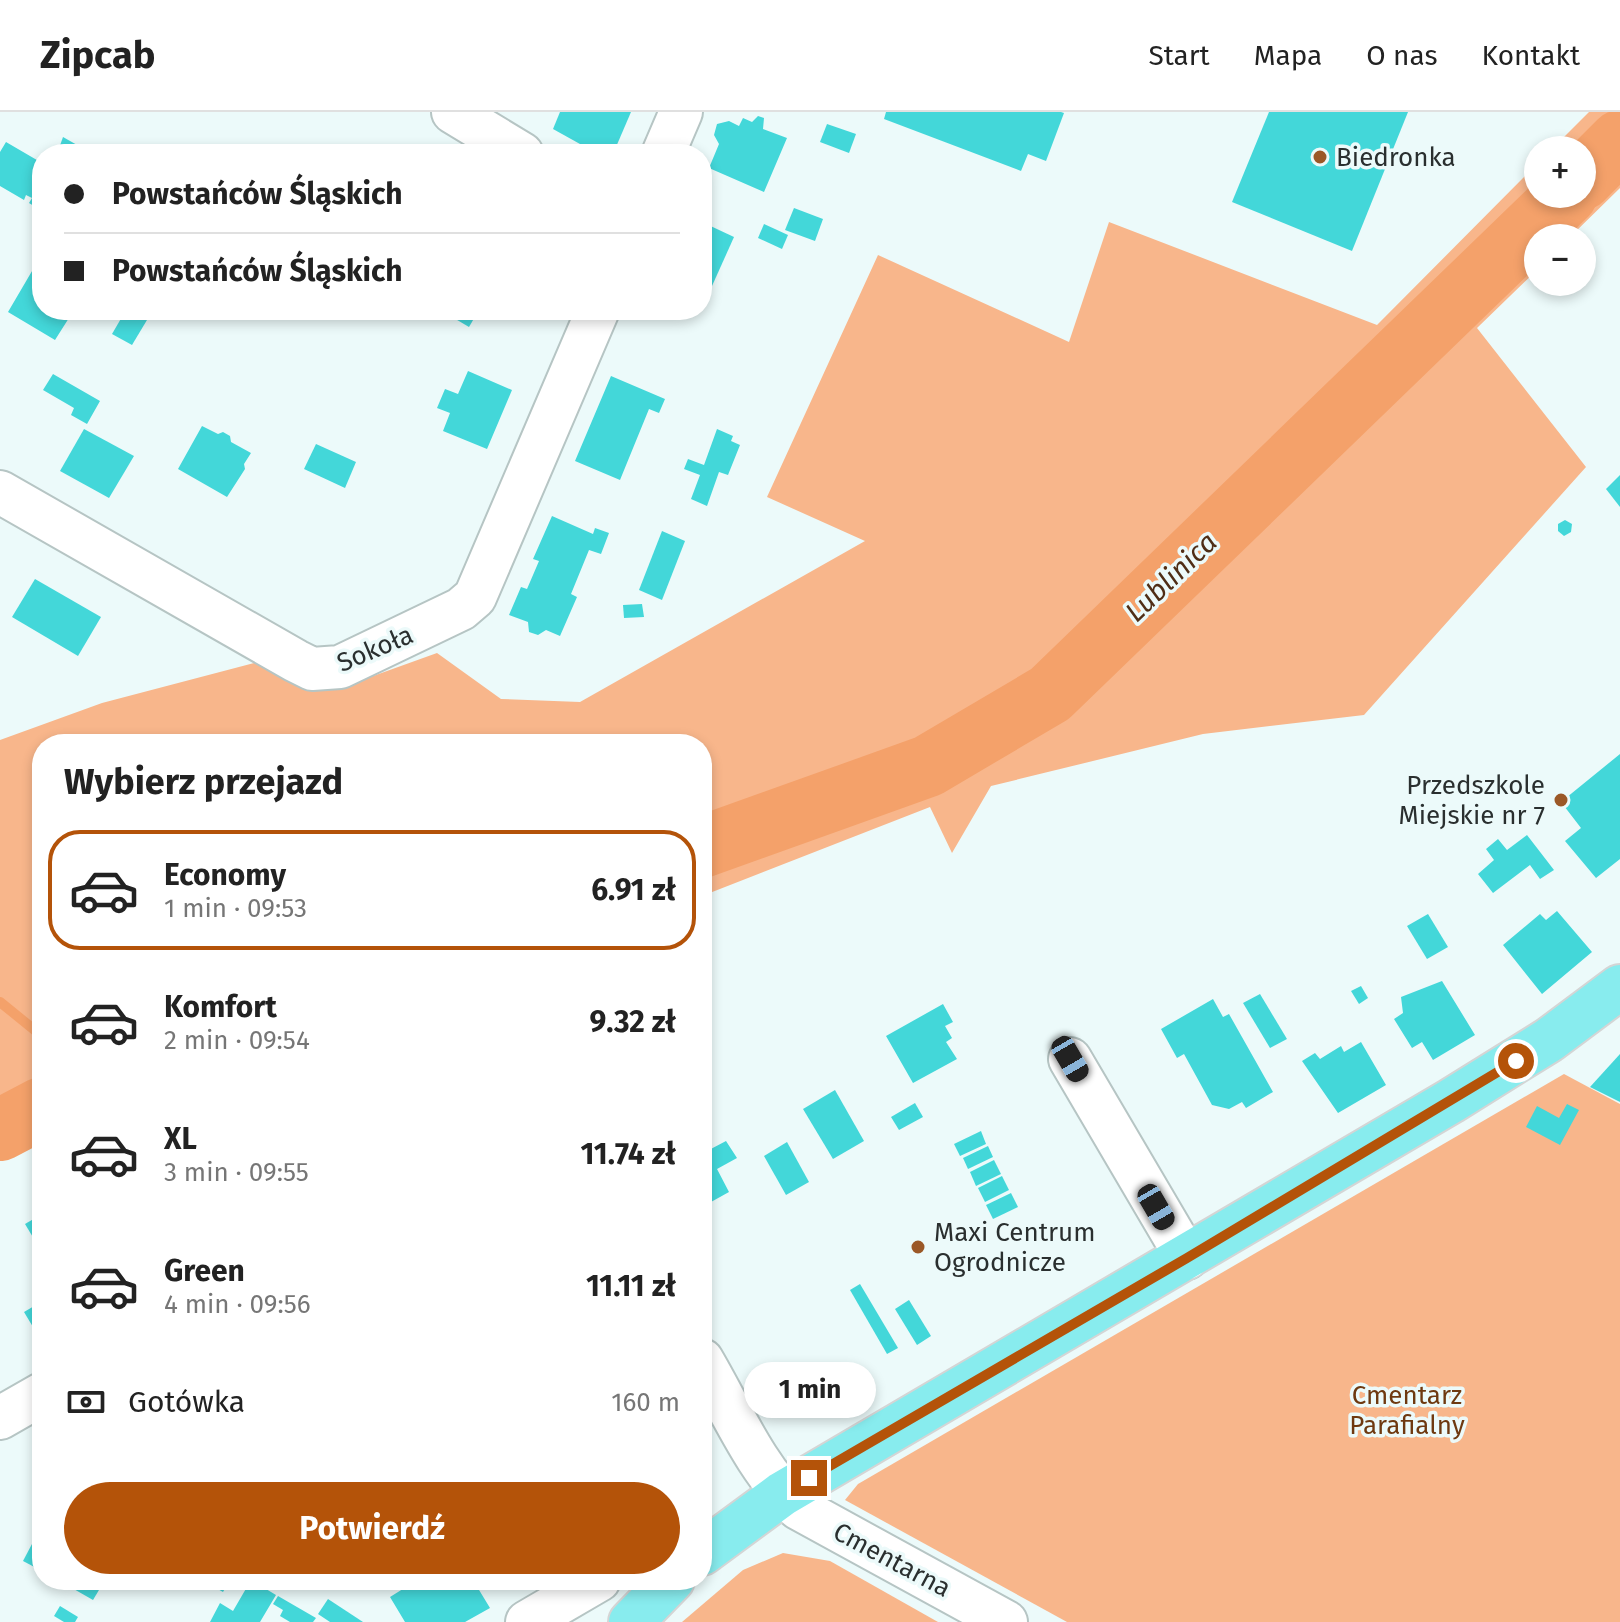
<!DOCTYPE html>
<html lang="pl">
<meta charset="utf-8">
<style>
body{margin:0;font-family:"Fira Sans",sans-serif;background:#f2f2f2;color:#222;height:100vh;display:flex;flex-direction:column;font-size:30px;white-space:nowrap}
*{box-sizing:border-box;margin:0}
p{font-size:26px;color:#767676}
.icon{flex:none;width:44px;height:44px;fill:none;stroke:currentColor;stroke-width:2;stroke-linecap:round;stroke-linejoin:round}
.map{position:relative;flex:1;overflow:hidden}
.details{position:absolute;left:32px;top:622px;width:680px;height:856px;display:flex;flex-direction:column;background:#fff;border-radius:32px;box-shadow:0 4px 12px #0003}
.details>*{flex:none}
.hud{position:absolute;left:32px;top:32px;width:680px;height:176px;border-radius:32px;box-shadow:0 4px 12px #0003;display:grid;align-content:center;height:176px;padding:0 32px;background:#fff}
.controls{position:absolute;left:1524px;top:24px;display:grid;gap:16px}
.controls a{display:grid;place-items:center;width:72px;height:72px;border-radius:50%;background:#fff;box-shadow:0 4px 12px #0003;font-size:40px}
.end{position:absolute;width:36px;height:36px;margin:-18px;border:10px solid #b45309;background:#fff;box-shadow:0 0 0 4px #fff}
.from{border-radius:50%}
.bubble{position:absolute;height:56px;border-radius:28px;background:#fff;box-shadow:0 4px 12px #0003;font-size:26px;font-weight:700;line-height:56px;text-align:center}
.car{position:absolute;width:24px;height:48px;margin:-24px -12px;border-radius:10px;box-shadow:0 0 6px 2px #0007;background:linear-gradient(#222 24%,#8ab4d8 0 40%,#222 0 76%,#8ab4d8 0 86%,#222 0)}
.hud b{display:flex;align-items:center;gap:28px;height:76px;font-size:30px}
.hud b+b{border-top:2px solid #e0e0e0}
.hud i{width:20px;height:20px;background:#222}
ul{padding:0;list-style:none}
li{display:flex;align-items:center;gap:24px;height:120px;margin:0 16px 12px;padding:0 16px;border:4px solid transparent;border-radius:32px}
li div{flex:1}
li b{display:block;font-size:30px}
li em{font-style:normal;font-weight:700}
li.selected{border-color:#b45309}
li>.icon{width:72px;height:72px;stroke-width:1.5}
h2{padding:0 32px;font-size:36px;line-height:96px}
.pay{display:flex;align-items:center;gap:20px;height:88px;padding:0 32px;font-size:30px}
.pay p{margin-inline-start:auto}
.primary-button{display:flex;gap:16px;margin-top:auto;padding:16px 32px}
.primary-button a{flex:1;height:92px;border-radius:48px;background:#b45309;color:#fff;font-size:32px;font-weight:700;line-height:92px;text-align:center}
header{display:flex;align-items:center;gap:48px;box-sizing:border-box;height:112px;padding:0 40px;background:#fff;border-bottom:2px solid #e0e0e0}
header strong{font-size:38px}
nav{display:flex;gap:44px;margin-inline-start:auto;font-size:28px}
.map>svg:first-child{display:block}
</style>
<header>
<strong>Zipcab</strong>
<nav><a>Start</a><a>Mapa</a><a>O nas</a><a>Kontakt</a></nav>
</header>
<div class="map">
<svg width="1620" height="1510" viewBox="0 0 1620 1510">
<rect width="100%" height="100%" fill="#ecfafa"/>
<!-- green -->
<g fill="#f8b68b">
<path d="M 1589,0 L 1620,0 L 1620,76 L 1569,126 L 1538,126 L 1538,157 L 1477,216 L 1586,355 L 1364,603 L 1203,622 L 991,674 L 952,741 L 930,695 L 702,784 L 702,632 L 42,632 L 42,994 L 0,1015 L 0,628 L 102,591 L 258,550 L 306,574 L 337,577 L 437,541 L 501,587 L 580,590 L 865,429 L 767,385 L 878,143 L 1069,230 L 1109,110 L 1377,213 L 1538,51 L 1538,82 L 1582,82 L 1582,38 L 1551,38 Z"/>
<path d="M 1564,962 L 1620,992 L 1620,1510 L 1067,1510 L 845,1388 L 858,1372 Z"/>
<path d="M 783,1441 L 830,1449 L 938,1510 L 682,1510 L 743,1458 Z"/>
</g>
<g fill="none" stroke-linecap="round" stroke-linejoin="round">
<!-- stream -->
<path stroke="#f4a16a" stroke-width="10" d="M 0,890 L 42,924"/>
<!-- river -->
<g stroke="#f4a16a" stroke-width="62">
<path d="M 1582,67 L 1620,29"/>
<path d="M 702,735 L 928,654 L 1050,582 L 1567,82"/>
<path d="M 0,1018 L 42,996"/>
</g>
</g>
<!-- building -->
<g fill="#43d7d9">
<path d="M 560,0 L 631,0 L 613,42 L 598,42 L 553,17 Z"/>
<path d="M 886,0 L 1061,0 L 1064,1 L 1046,49 L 1028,42 L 1021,59 L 884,7 Z"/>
<path d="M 1269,0 L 1408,0 L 1352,139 L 1232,90 Z"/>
<path d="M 758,4 L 764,6 L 763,17 L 787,26 L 764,80 L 709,56 L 719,32 L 714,23 L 717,12 L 729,9 L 739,14 L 743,6 L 752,10 Z"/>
<path d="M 827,12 L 856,22 L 849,41 L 820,30 Z"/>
<path d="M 63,25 L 93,42 L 57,42 Z"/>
<path d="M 6,30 L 42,51 L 42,99 L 29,91 L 32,86 L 26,83 L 24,88 L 0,74 L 0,40 Z"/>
<path d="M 794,96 L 823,107 L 815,129 L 785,118 Z"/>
<path d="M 702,110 L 734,125 L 712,174 L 702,170 Z"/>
<path d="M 764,112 L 788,123 L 782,137 L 758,126 Z"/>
<path d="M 42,142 L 42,198 L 74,198 L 55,228 L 8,200 Z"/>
<path d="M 126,198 L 153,198 L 132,233 L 112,222 Z"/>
<path d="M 449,198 L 479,198 L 469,215 L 447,202 Z"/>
<path d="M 468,259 L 512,278 L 487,337 L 443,319 L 450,301 L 437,296 L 445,277 L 458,282 Z"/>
<path d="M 53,262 L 100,289 L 87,312 L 71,303 L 74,296 L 43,278 Z"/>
<path d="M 611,264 L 665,287 L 659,301 L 649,297 L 620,368 L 575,349 Z"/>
<path d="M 202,314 L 218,322 L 223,320 L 230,324 L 231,330 L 251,341 L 244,352 L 245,357 L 227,385 L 178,357 Z"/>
<path d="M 84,317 L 134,344 L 109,386 L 60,359 Z"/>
<path d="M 717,317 L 733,324 L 731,329 L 740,333 L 728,363 L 719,360 L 707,394 L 691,387 L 700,363 L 684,357 L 688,347 L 704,353 Z"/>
<path d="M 316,332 L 356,350 L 345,376 L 304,357 Z"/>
<path d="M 1620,363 L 1620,395 L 1606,377 Z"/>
<path d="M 552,404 L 593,422 L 595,416 L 609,421 L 601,442 L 589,438 L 571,482 L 577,485 L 560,524 L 546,518 L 538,523 L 529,520 L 528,510 L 509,503 L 521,475 L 527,477 L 539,449 L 533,447 Z"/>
<path d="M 1565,408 L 1572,412 L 1571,420 L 1564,424 L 1558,419 L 1558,412 Z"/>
<path d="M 662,419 L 685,429 L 662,488 L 639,478 Z"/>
<path d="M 35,467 L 101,505 L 78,544 L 12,505 Z"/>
<path d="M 642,492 L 644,505 L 624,506 L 623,493 Z"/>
<path d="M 1620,642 L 1620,747 L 1596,766 L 1565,729 L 1581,716 L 1561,690 Z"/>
<path d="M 1527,723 L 1554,758 L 1540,767 L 1530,753 L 1493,781 L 1478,762 L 1494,748 L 1486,737 L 1498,727 L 1507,738 Z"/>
<path d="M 1557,799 L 1592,840 L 1542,882 L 1503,833 L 1540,802 L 1546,808 Z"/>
<path d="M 1428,802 L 1448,835 L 1427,847 L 1407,814 Z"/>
<path d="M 1442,869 L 1475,923 L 1433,948 L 1422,930 L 1412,936 L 1394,907 L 1403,901 L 1401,885 Z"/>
<path d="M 1361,874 L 1368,886 L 1359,892 L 1351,879 Z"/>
<path d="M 1260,882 L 1287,927 L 1270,936 L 1243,891 Z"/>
<path d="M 1213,887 L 1223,905 L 1229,902 L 1273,980 L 1246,996 L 1242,990 L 1229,997 L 1212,993 L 1184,942 L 1177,946 L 1161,917 Z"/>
<path d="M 943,892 L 953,910 L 945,914 L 952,926 L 946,930 L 957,947 L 913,971 L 886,924 Z"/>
<path d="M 1361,930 L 1386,973 L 1338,1001 L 1302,949 L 1315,941 L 1320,947 L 1341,934 L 1344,940 Z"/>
<path d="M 1620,942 L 1620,990 L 1590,975 Z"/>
<path d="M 835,978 L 864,1029 L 833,1047 L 803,997 Z"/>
<path d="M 915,991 L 923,1005 L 899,1018 L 891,1005 Z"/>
<path d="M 1567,992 L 1579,998 L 1560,1033 L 1526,1015 L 1537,994 L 1559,1006 Z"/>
<path d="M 981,1019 L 986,1032 L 960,1044 L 954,1032 Z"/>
<path d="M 726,1029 L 737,1046 L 717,1057 L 729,1080 L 702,1095 L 702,1030 L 707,1039 Z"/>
<path d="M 787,1030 L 809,1070 L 786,1083 L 764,1044 Z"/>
<path d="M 988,1034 L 993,1045 L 968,1057 L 963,1046 Z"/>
<path d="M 994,1048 L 1001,1062 L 976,1074 L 970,1060 Z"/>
<path d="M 1002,1064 L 1009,1078 L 985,1090 L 978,1076 Z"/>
<path d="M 1011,1081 L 1018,1095 L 993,1107 L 986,1093 Z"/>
<path d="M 42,1102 L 42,1123 L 34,1127 L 25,1112 Z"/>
<path d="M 860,1172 L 898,1236 L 887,1242 L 850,1178 Z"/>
<path d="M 42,1177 L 42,1230 L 24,1200 L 41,1190 L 36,1181 Z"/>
<path d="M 909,1188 L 931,1224 L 917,1233 L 895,1197 Z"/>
<path d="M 42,1413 L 42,1459 L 23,1449 Z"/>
<path d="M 58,1468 L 105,1468 L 93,1488 Z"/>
<path d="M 202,1468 L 230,1468 L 223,1480 Z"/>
<path d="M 251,1468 L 276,1483 L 260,1510 L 210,1510 L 220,1491 L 233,1499 Z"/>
<path d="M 435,1468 L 473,1468 L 490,1496 L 465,1510 L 405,1510 L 390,1485 L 414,1470 L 419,1478 Z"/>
<path d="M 278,1484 L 316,1506 L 313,1510 L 290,1510 L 280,1504 L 283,1498 L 273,1492 Z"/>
<path d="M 328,1487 L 363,1510 L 330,1510 L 318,1502 Z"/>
<path d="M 60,1494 L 78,1505 L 75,1510 L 64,1510 L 54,1504 Z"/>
</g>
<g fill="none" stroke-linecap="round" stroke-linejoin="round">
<!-- minor casing -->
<g stroke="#b6c5c4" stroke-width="46">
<g id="minor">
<path d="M 453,0 L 522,42"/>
<path d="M 663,42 L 681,0"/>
<path d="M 0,380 L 296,549 L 312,557 L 340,555 L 461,497 L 475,485 L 598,198"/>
<path d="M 1070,947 L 1187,1146"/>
<path d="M 702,1248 C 731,1297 756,1358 798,1396 L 1006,1510"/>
<path d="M 0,1306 L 42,1282"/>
<path d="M 527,1510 L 599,1468"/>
</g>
</g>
<!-- major casing -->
<g stroke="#d4d5d5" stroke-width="48">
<g id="major">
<path d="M 702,1441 L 782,1382 L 1451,989 L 1549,928 L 1620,875"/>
<path d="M 631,1510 L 672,1468"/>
</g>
</g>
<!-- minor -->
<use href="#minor" stroke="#fff" stroke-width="42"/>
<!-- major -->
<use href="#major" stroke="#88ecee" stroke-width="44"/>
</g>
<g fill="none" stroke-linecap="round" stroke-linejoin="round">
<!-- route -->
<path stroke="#b45309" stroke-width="10" d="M 809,1366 L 1187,1146 L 1516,949"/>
</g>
<!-- markers -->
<g fill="#9b5827" stroke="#ecfafa" stroke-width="3">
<circle cx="1320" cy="45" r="8"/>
<circle cx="1561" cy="688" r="8"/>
<circle cx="918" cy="1135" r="8"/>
</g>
<g text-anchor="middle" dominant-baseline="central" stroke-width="7" stroke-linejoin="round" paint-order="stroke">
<!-- poi labels -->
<g font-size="26" fill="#2a2f2f" stroke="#ecfafa" text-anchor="start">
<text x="1336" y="45">Biedronka</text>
<text x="1545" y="673" text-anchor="end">Przedszkole<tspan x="1545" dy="30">Miejskie nr 7</tspan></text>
<text x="934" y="1120">Maxi Centrum<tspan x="934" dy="30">Ogrodnicze</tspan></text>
</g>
<!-- street labels -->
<g font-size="26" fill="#2a2f2f" stroke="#ecfafa">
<text transform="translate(375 537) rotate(-23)">Sokoła</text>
<text transform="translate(892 1448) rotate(28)">Cmentarna</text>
</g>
<!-- park labels -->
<g font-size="26" fill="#6e3910" stroke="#ecfafa">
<text x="1407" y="1283">Cmentarz<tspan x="1407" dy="30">Parafialny</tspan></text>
</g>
<!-- water labels -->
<g font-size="28" font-style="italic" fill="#4f2e16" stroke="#ecfafa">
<text transform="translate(1171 465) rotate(-44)">Lublinica</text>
</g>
</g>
</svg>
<div class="controls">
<a>+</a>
<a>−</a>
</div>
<i class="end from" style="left:1516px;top:949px"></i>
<i class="end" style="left:809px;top:1366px"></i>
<div class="bubble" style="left:744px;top:1250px;width:132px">1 min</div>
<i class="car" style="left:1070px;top:947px;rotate:150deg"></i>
<i class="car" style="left:1156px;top:1095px;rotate:150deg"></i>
<div class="hud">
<b><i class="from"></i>Powstańców Śląskich</b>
<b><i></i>Powstańców Śląskich</b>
</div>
<section class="details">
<h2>Wybierz przejazd</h2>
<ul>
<li class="selected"><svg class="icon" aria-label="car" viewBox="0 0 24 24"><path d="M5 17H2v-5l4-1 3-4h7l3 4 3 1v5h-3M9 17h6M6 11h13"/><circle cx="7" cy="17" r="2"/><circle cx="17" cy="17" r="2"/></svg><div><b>Economy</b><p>1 min · 09:53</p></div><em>6.91 zł</em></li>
<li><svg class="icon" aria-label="car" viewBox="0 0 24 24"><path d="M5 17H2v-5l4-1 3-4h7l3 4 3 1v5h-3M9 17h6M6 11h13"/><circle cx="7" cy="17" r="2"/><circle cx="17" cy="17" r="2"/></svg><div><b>Komfort</b><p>2 min · 09:54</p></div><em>9.32 zł</em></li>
<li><svg class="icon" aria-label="car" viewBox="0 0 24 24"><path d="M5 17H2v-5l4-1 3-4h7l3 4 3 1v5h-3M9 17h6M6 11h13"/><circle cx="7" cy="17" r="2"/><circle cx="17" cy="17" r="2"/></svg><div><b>XL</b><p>3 min · 09:55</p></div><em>11.74 zł</em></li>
<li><svg class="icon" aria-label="car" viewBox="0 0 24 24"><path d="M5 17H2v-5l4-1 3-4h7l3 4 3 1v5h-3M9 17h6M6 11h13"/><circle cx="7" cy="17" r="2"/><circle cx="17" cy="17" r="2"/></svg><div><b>Green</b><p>4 min · 09:56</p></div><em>11.11 zł</em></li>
</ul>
<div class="pay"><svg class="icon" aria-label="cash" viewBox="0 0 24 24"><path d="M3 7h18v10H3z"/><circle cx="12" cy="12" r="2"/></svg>Gotówka<p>160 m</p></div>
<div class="primary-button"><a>Potwierdź</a></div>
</section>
</div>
